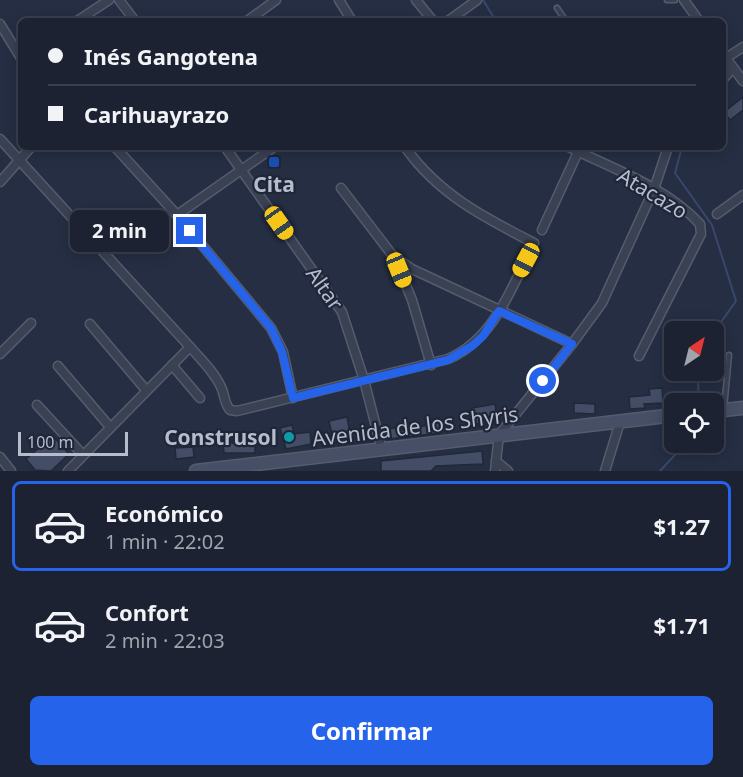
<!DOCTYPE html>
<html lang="es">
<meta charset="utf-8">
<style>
body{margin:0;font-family:"Noto Sans",sans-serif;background:#252a3a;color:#f1f3f6;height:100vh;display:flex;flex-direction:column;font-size:22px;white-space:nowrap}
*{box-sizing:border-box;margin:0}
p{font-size:20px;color:#a0a4ac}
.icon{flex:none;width:33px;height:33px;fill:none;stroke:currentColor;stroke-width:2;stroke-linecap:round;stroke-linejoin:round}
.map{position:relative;height:471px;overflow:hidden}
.side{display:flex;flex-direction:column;background:#1c2232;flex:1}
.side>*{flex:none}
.hud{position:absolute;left:18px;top:18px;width:708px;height:132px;border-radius:9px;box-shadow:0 3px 15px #0003,0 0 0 2px #3a3f4d;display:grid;align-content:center;height:132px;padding:0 30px;background:#1c2232}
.needle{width:39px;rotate:35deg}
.controls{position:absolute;left:664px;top:321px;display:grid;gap:12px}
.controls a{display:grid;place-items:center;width:60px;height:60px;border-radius:9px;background:#1c2232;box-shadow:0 3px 15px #0003,0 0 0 2px #3a3f4d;font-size:30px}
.scale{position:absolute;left:18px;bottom:15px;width:110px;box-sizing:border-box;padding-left:6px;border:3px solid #b7bccd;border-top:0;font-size:16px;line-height:21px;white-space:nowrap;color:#b7bccd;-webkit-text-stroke:4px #1e2638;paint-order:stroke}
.end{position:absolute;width:27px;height:27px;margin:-14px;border:8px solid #2563eb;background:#fff;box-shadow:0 0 0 3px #fff}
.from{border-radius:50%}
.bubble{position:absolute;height:42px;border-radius:9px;background:#1c2232;box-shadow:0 3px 15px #0003,0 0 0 2px #3a3f4d;font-size:20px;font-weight:700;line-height:42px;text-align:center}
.car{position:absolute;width:18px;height:36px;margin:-18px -9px;border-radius:8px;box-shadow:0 0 4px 2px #0007;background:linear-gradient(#f5c518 24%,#345 0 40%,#f5c518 0 76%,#345 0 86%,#f5c518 0)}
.hud b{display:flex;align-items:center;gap:21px;height:57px;font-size:22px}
.hud b+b{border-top:2px solid #3a3f4d}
.hud i{width:15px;height:15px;background:#f1f3f6}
ul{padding:10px 0 0;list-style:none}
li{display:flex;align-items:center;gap:18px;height:90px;margin:0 12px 9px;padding:0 18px;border:3px solid transparent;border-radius:9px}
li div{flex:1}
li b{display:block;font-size:22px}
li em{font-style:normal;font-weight:700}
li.current{border-color:#2563eb}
li>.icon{width:54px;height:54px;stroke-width:1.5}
.button{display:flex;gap:12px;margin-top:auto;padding:12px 30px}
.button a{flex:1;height:69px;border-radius:9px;background:#2563eb;color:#fff;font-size:24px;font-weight:700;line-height:69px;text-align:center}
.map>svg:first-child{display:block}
</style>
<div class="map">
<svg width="743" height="471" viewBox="0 0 743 471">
<rect width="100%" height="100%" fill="#252e43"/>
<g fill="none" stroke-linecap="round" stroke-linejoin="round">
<!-- stream -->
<g stroke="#38476b" stroke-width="2">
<path d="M 483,0 L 496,21"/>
<path d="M 682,147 L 675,173 L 712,225 L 736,301 L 714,332"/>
<path d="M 697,370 L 699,397"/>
<path d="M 660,471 L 687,442"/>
</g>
</g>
<!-- building -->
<g fill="#444d66" stroke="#20283a" stroke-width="1.5">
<path d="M 743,97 L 743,110 L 730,120 L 724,112 Z"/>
<path d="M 662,388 L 663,403 L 644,404 L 645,408 L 630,409 L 629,397 L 650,395 L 649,389 Z"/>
<path d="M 574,403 L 595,404 L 595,414 L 574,413 Z"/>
<path d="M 495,404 L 497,420 L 475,424 L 472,408 Z"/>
<path d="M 347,417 L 351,439 L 334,443 L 329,421 Z"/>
<path d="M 439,423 L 440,433 L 389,439 L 388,429 L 402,427 L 402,430 Z"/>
<path d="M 292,425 L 294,434 L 310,432 L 311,444 L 286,449 L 280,428 Z"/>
<path d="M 53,436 L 69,454 L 51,471 L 35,470 L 26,459 Z"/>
<path d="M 240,439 L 255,439 L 255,453 L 224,453 L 223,443 L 240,443 Z"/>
<path d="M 193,447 L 194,457 L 176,459 L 175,448 Z"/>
<path d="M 482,451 L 483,464 L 436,466 L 431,471 L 381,471 L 381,461 Z"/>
</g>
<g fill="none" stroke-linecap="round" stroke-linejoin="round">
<!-- lane casing -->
<g stroke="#555c6d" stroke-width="7">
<g id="lane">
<path d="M 667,0 L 675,0"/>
<path d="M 557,8 L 566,21"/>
<path d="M 724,409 L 729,355"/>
</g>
</g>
<!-- street casing -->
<g stroke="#555c6d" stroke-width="11">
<g id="street">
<path d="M 119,0 L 135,21"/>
<path d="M 339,0 L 352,21"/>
<path d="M 416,0 L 433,21"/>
<path d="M 684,0 L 699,21"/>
<path d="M 77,21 L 109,0"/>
<path d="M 247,21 L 276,0"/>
<path d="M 448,21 L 477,0"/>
<path d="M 0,24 L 21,58"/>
<path d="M 723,54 L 743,81"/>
<path d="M 726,58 L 743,47"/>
<path d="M 723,79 L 733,68"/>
<path d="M 0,139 L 190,347 C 201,359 214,372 221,387 C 225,395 224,403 230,410 L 237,411 L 448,359 C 495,339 512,286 534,243 C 485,218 438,194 405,147"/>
<path d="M 115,147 L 177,215 L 271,328 L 283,352 L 293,398"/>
<path d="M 225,147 L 342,312 L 364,380 L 382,450"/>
<path d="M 569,147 C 613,169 666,187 700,224 L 701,234 L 639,356"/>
<path d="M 0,182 L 31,147"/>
<path d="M 341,188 L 393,256 L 412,269 L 572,344"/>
<path d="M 717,214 L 743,195"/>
<path d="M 177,215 L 274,147"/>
<path d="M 542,230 L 578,152"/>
<path d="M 394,256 L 412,300 L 431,365"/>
<path d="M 90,324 L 146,390"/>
<path d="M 0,354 L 31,323"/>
<path d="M 172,365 L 200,398"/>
<path d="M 58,366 L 110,427"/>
<path d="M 37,405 L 83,455"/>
<path d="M 0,457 L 11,471"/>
<path d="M 496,461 L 508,471"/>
<path d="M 68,471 L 190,347"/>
<path d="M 495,471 L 499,435 L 572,344 L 602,303 L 654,189 L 668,147"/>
<path d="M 605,471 L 620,422"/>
</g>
</g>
<!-- secondary casing -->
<g stroke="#555c6d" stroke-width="15">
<g id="secondary">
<path d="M 714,411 L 743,408"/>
<path d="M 196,471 L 675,415"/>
</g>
</g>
<!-- lane -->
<use href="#lane" stroke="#394153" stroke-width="4"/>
<!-- street -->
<use href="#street" stroke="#394153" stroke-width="8"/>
<!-- secondary -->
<use href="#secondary" stroke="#474f66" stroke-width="12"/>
</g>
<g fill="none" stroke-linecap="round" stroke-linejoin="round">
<!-- route -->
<path stroke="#2563eb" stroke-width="8" d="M 190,231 L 271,328 L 282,352 L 293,398 L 448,360 L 472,346 L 483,336 L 499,311 L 572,344 L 543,381"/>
</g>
<!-- markers -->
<rect fill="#1a4fb4" stroke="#1e2638" stroke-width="2" x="268" y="156" width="12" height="12" rx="3"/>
<circle fill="#0f9aa8" stroke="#1e2638" stroke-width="2" cx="289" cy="437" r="6"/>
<g text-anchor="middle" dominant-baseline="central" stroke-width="4.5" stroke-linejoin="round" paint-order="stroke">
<!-- poi labels -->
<g font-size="21" font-weight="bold" fill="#b7bccd" stroke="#1e2638">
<text x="274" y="184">Cita</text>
<text x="277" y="437" text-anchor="end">Construsol</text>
</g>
<!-- street labels -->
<g font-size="21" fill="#b7bccd" stroke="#1e2638">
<text transform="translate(653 193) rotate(31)">Atacazo</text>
<text transform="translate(325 288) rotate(55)">Altar</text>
<text transform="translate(415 426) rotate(-7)">Avenida de los Shyris</text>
</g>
</g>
</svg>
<div class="controls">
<a><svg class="needle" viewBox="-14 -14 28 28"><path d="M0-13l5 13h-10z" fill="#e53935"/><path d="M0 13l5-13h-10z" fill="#a0a4ac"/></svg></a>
<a><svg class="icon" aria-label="locate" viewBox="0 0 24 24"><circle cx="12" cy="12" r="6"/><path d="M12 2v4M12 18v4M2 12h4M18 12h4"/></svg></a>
</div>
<div class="scale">100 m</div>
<i class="end from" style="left:543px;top:381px"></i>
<i class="end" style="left:190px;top:231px"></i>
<div class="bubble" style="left:70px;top:210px;width:99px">2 min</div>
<i class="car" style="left:279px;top:223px;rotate:145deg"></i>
<i class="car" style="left:526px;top:260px;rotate:208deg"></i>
<i class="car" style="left:399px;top:270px;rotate:158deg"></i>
<div class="hud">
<b><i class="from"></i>Inés Gangotena</b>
<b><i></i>Carihuayrazo</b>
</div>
</div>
<section class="side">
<ul>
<li class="current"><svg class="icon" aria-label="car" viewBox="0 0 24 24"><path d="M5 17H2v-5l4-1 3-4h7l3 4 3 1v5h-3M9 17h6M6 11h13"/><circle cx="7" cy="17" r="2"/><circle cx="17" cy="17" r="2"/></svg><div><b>Económico</b><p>1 min · 22:02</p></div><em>$1.27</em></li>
<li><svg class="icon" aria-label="car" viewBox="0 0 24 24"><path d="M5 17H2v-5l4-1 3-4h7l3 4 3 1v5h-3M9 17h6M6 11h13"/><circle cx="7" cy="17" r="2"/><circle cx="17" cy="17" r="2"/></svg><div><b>Confort</b><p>2 min · 22:03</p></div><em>$1.71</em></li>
</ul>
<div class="button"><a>Confirmar</a></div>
</section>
